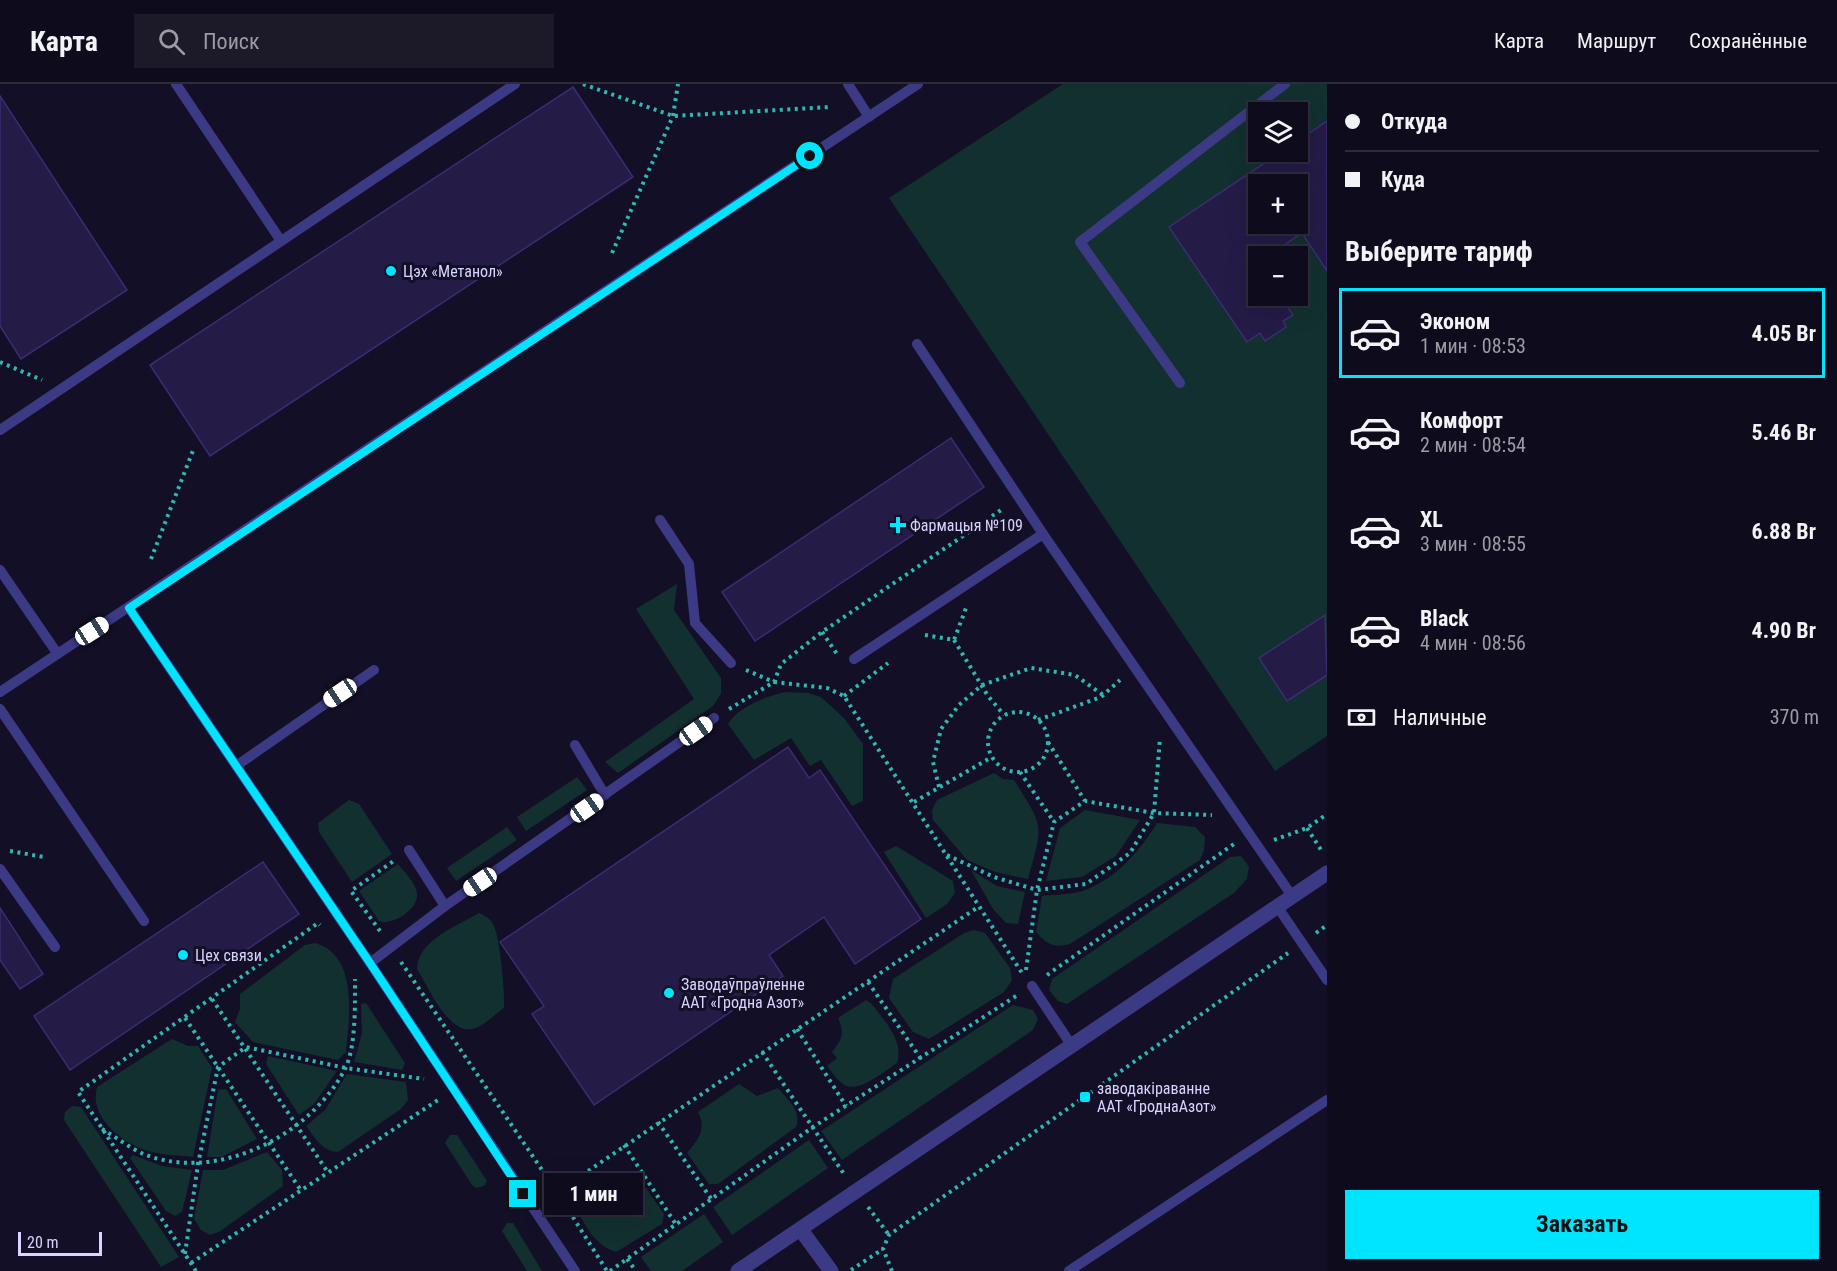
<!DOCTYPE html>
<html lang="ru">
<meta charset="utf-8">
<style>
body{margin:0;font-family:"Roboto Condensed",sans-serif;background:#1c1929;color:#f1f3f6;height:100vh;display:flex;flex-direction:column;font-size:22px;white-space:nowrap}
*{box-sizing:border-box;margin:0}
p{font-size:20px;color:#9b9ba3}
.icon{flex:none;width:33px;height:33px;fill:none;stroke:currentColor;stroke-width:2;stroke-linecap:round;stroke-linejoin:round}
.map{position:relative;flex:1;overflow:hidden}
.side{display:flex;flex-direction:column;background:#0e0b1c;width:510px}
.side>*{flex:none}
.guide{display:grid;align-content:center;height:132px;padding:0 18px;background:#0e0b1c}
.buttons{position:absolute;left:1248px;top:18px;display:grid;gap:12px}
.buttons a{display:grid;place-items:center;width:60px;height:60px;border-radius:0px;background:#0e0b1c;box-shadow:0 6px 24px #0002,0 0 0 2px #2e2b3b;font-size:30px}
.scale{position:absolute;left:18px;bottom:15px;width:84px;box-sizing:border-box;padding-left:6px;border:3px solid #d9d4ff;border-top:0;font-size:16px;line-height:21px;white-space:nowrap;color:#d9d4ff;-webkit-text-stroke:4px #130f26;paint-order:stroke}
.end{position:absolute;width:27px;height:27px;margin:-14px;border:8px solid #00e5ff;background:#111;box-shadow:0 0 0 3px #111}
.from{border-radius:50%}
.bubble{position:absolute;height:42px;border-radius:0px;background:#0e0b1c;box-shadow:0 6px 24px #0002,0 0 0 2px #2e2b3b;font-size:20px;font-weight:700;line-height:42px;text-align:center}
.car{position:absolute;width:18px;height:36px;margin:-18px -9px;border-radius:8px;box-shadow:0 0 4px 2px #0007;background:linear-gradient(#fff 24%,#345 0 40%,#fff 0 76%,#345 0 86%,#fff 0)}
.guide b{display:flex;align-items:center;gap:21px;height:57px;font-size:22px}
.guide b+b{border-top:2px solid #2e2b3b}
.guide i{width:15px;height:15px;background:#f1f3f6}
ul{padding:0;list-style:none}
li{display:flex;align-items:center;gap:18px;height:90px;margin:0 12px 9px;padding:0 6px;border:3px solid transparent;border-radius:0px}
li div{flex:1}
li b{display:block;font-size:22px}
li em{font-style:normal;font-weight:700}
li.on{border-color:#00e5ff}
li>.icon{width:54px;height:54px;stroke-width:1.5}
h2{padding:0 18px;font-size:27px;line-height:72px}
.pay{display:flex;align-items:center;gap:15px;height:66px;padding:0 18px;font-size:22px}
.pay p{margin-inline-start:auto}
.cta{display:flex;gap:12px;margin-top:auto;padding:12px 18px}
.cta a{flex:1;height:69px;border-radius:0px;background:#00e5ff;color:#111;font-size:24px;font-weight:700;line-height:69px;text-align:center}
header{display:flex;align-items:center;gap:36px;box-sizing:border-box;height:84px;padding:0 30px;background:#0e0b1c;border-bottom:2px solid #2e2b3b}
header strong{font-size:28px}
nav{display:flex;gap:33px;margin-inline-start:auto;font-size:21px}
.search{width:420px;height:54px;background:#1c1929;display:flex;align-items:center;gap:15px;box-sizing:border-box;padding:0 21px;border-radius:0px;color:#9b9ba3;font-size:22px}
main{display:flex;flex:1;min-height:0}
.map>svg:first-child{display:block}
</style>
<header>
<strong>Карта</strong>
<div class="search"><svg class="icon" aria-label="search" viewBox="0 0 24 24"><circle cx="10" cy="10" r="6"/><path d="M15 15l6 6"/></svg>Поиск</div>
<nav><a>Карта</a><a>Маршрут</a><a>Сохранённые</a></nav>
</header>
<main>
<div class="map">
<svg width="1327" height="1187" viewBox="0 0 1327 1187">
<rect width="100%" height="100%" fill="#130f26"/>
<!-- green -->
<g fill="#12302f" fill-rule="evenodd">
<path d="M 1063,0 L 1327,0 L 1327,652 L 1275,687 L 889,114 ZM 1258,28 L 1298,28 L 1298,68 L 1258,68 ZM 1258,100 L 1298,100 L 1298,140 L 1258,140 ZM 1258,172 L 1298,172 L 1298,212 L 1258,212 Z"/>
<path d="M 677,500 L 674,526 L 721,594 L 721,610 L 713,622 L 618,689 L 605,678 L 694,615 L 636,525 Z"/>
<path d="M 785,608 L 808,609 L 821,613 L 844,634 L 863,660 L 863,717 L 852,722 L 821,676 L 810,682 L 791,654 L 754,676 L 728,640 C 737,623 767,612 785,608 Z"/>
<path d="M 994,689 L 1003,695 L 1014,696 C 1045,745 1043,740 1028,795 L 995,788 L 967,776 L 933,736 L 932,726 L 937,716 Z"/>
<path d="M 577,693 L 587,706 L 526,747 L 517,733 Z"/>
<path d="M 349,716 L 359,720 L 392,770 L 352,798 L 319,748 L 318,739 Z"/>
<path d="M 1085,726 L 1140,736 L 1116,772 L 1082,793 L 1046,797 L 1060,744 Z"/>
<path d="M 1157,739 L 1195,743 L 1205,753 L 1204,766 L 1200,776 L 1070,860 C 1053,864 1048,861 1036,848 L 1042,812 C 1057,810 1074,811 1088,805 C 1120,791 1139,767 1157,739 Z"/>
<path d="M 507,743 L 517,756 L 456,797 L 447,784 Z"/>
<path d="M 896,762 L 953,797 L 955,809 L 947,820 L 926,834 L 884,768 Z"/>
<path d="M 1241,772 L 1249,783 L 1247,795 L 1234,809 L 1067,920 L 1058,917 L 1049,906 L 1052,895 L 1230,773 Z"/>
<path d="M 398,780 C 404,788 416,799 417,809 C 419,825 393,842 379,837 L 359,807 Z"/>
<path d="M 971,786 L 997,802 L 1025,808 L 1018,840 L 1006,839 L 993,825 Z"/>
<path d="M 479,829 C 485,832 490,834 493,840 C 500,851 505,910 504,924 C 495,930 483,943 472,945 C 448,950 428,902 417,885 C 418,856 457,842 479,829 Z"/>
<path d="M 974,846 L 985,849 L 1010,884 L 1012,896 L 1004,908 L 929,955 L 913,948 L 889,914 L 893,895 L 964,849 Z"/>
<path d="M 315,859 C 359,871 349,935 346,968 L 338,976 L 253,958 L 235,938 L 240,925 L 240,910 L 305,861 Z"/>
<path d="M 866,916 L 872,920 C 885,938 904,956 897,979 C 884,987 858,1011 843,1000 C 837,996 832,988 827,982 L 837,974 L 832,968 C 842,955 845,950 838,934 Z"/>
<path d="M 366,919 L 405,979 L 402,986 L 354,978 L 362,949 L 361,920 Z"/>
<path d="M 1013,921 L 1033,926 L 1038,935 L 1033,946 L 842,1076 L 821,1047 Z"/>
<path d="M 172,955 L 188,962 L 198,962 L 212,984 L 193,1073 C 177,1071 157,1071 142,1065 C 118,1055 89,1032 97,1003 Z"/>
<path d="M 268,972 L 337,987 L 314,1020 L 299,1031 L 266,980 Z"/>
<path d="M 347,990 L 406,998 L 408,1016 L 401,1025 L 338,1068 C 322,1067 316,1055 306,1042 L 325,1026 Z"/>
<path d="M 739,1000 L 757,1012 L 778,1004 C 788,1016 802,1027 796,1043 L 718,1100 L 709,1100 L 687,1069 C 698,1056 707,1045 698,1028 Z"/>
<path d="M 226,1005 L 257,1055 L 221,1073 L 207,1073 L 218,1006 Z"/>
<path d="M 72,1022 L 81,1023 L 179,1173 L 161,1183 L 64,1036 L 65,1028 Z"/>
<path d="M 450,1051 L 457,1051 L 487,1097 L 484,1102 L 476,1104 L 472,1101 L 445,1059 Z"/>
<path d="M 809,1056 L 828,1084 L 732,1151 L 713,1123 Z"/>
<path d="M 267,1068 L 282,1086 L 283,1102 L 219,1148 L 210,1151 L 201,1146 L 194,1135 L 203,1086 L 223,1086 Z"/>
<path d="M 133,1071 L 162,1082 L 192,1086 L 182,1128 L 175,1132 L 166,1127 L 130,1074 Z"/>
<path d="M 603,1096 L 621,1107 L 633,1103 L 637,1109 L 646,1104 L 664,1130 L 662,1140 L 616,1168 C 595,1161 588,1145 577,1127 L 586,1121 L 580,1114 Z"/>
<path d="M 704,1130 L 723,1158 L 682,1187 L 651,1187 L 641,1173 Z"/>
<path d="M 507,1139 L 513,1139 L 542,1187 L 527,1187 L 502,1147 Z"/>
</g>
<!-- building -->
<g fill="#241b47" stroke="#3b2d73" stroke-width="1.5" fill-rule="evenodd">
<path d="M 573,3 L 633,93 L 210,372 L 150,281 Z"/>
<path d="M 0,12 L 127,206 L 21,275 L 0,242 Z"/>
<path d="M 1327,37 L 1327,187 L 1302,149 L 1267,172 L 1258,172 L 1258,212 L 1280,212 L 1293,231 L 1283,237 L 1286,243 L 1265,257 L 1260,249 L 1247,258 L 1169,143 L 1281,68 L 1298,68 L 1298,57 ZM 1258,100 L 1298,100 L 1298,140 L 1258,140 Z"/>
<path d="M 951,354 L 984,403 L 755,557 L 722,508 Z"/>
<path d="M 1325,531 L 1327,591 L 1287,617 L 1259,574 Z"/>
<path d="M 788,663 L 809,694 L 820,686 L 921,835 L 855,880 L 824,833 L 769,871 L 783,892 L 594,1021 L 532,930 L 544,922 L 500,858 Z"/>
<path d="M 263,778 L 299,830 L 70,986 L 34,932 Z"/>
<path d="M 0,824 L 43,890 L 20,905 L 0,876 Z"/>
</g>
<g fill="none" stroke-linecap="round" stroke-linejoin="round">
<!-- path -->
<g stroke="#2fb8b0" stroke-width="4" stroke-dasharray="3 4.5" stroke-linecap="butt">
<path d="M 583,0 L 673,32 L 830,23"/>
<path d="M 612,169 L 673,32 L 678,0"/>
<path d="M 0,278 L 42,296"/>
<path d="M 151,475 L 194,364"/>
<path d="M 822,548 L 837,570"/>
<path d="M 925,551 L 954,556 L 966,524"/>
<path d="M 954,556 L 988,612 L 1004,631"/>
<path d="M 746,586 L 774,598 L 781,580 L 822,548 L 1004,424"/>
<path d="M 844,612 L 888,579"/>
<path d="M 729,625 L 774,598 L 827,604 L 844,612 L 1022,889"/>
<circle cx="1018" cy="658" r="30"/>
<path d="M 1038,636 L 1101,613 L 1120,596"/>
<path d="M 1048,658 L 1085,717"/>
<path d="M 1020,688 L 1054,738"/>
<path d="M 939,703 L 933,678 L 941,645 L 959,621 L 982,601 L 1031,584 L 1075,591 L 1103,611"/>
<path d="M 914,718 L 992,673"/>
<path d="M 1307,744 L 1323,769"/>
<path d="M 1274,756 L 1307,744 L 1327,730"/>
<path d="M 10,767 L 44,773"/>
<path d="M 947,771 L 994,793 L 1037,806 L 1086,800 L 1130,769 L 1154,729 L 1160,654"/>
<path d="M 380,847 L 351,807 L 395,776"/>
<path d="M 1316,849 L 1327,841"/>
<path d="M 401,878 L 557,1108 L 607,1187"/>
<path d="M 1026,886 L 1037,806 L 1054,738 L 1085,717 L 1154,729 L 1212,731"/>
<path d="M 1047,891 L 1234,760"/>
<path d="M 868,898 L 921,975"/>
<path d="M 212,915 L 327,1087"/>
<path d="M 185,934 L 300,1105"/>
<path d="M 797,945 L 846,1022"/>
<path d="M 762,968 L 844,1090"/>
<path d="M 658,1038 L 712,1116"/>
<path d="M 102,1045 C 116,1053 131,1065 146,1071 C 218,1098 310,1052 345,985 C 356,964 355,919 355,895"/>
<path d="M 624,1061 L 677,1142"/>
<path d="M 557,1108 L 978,823"/>
<path d="M 868,1123 L 889,1151"/>
<path d="M 185,1170 L 198,1080 L 218,983 L 246,963 L 346,984 L 424,995"/>
<path d="M 627,1175 L 636,1187"/>
<path d="M 191,1179 L 438,1016"/>
<path d="M 851,1186 L 883,1165"/>
<path d="M 196,1187 L 78,1008 L 318,839 L 320,841"/>
<path d="M 610,1187 L 813,1043 L 1016,912"/>
<path d="M 892,1187 L 883,1165 L 889,1151 L 1288,869"/>
</g>
<!-- service -->
<g stroke="#3d3a85" stroke-width="10">
<path d="M 176,0 L 281,157"/>
<path d="M 848,0 L 869,33"/>
<path d="M 917,260 L 1043,450 L 1292,812"/>
<path d="M 1180,299 L 1080,158 L 1285,0"/>
<path d="M 0,346 L 515,0"/>
<path d="M 660,436 L 689,480 L 695,539 L 731,579"/>
<path d="M 0,486 L 57,569"/>
<path d="M 129,524 L 370,879 L 575,1187"/>
<path d="M 854,575 L 1043,450"/>
<path d="M 0,608 L 918,0"/>
<path d="M 0,625 L 144,837"/>
<path d="M 575,661 L 605,711"/>
<path d="M 236,682 L 374,586"/>
<path d="M 409,766 L 445,822"/>
<path d="M 0,785 L 55,863"/>
<path d="M 1277,822 L 1327,896"/>
<path d="M 370,879 L 445,822 L 714,634"/>
<path d="M 1032,902 L 1072,962"/>
<path d="M 1069,1187 L 1327,1016"/>
</g>
<!-- minor -->
<path stroke="#3d3a85" stroke-width="15" d="M 738,1187 L 1327,789"/>
<!-- tertiary -->
<path stroke="#3d3a85" stroke-width="15" d="M 801,1146 L 831,1187"/>
</g>
<g fill="none" stroke-linecap="round" stroke-linejoin="round">
<!-- route -->
<path stroke="#00e5ff" stroke-width="8" d="M 523,1110 L 370,879 L 129,524 L 810,72"/>
</g>
<!-- markers -->
<g fill="#00e5ff" stroke="#130f26" stroke-width="2">
<circle cx="391" cy="187" r="6"/>
<path d="M895 432h6v6h6v6h-6v6h-6v-6h-6v-6h6z"/>
<circle cx="183" cy="871" r="6"/>
<circle cx="669" cy="909" r="6"/>
<rect x="1079" y="1007" width="12" height="12" rx="3"/>
</g>
<g text-anchor="middle" dominant-baseline="central" stroke-width="6" stroke-linejoin="round" paint-order="stroke">
<!-- poi labels -->
<g font-size="16" fill="#d9d4ff" stroke="#130f26" text-anchor="start">
<text x="403" y="187">Цэх «Метанол»</text>
<text x="910" y="441">Фармацыя №109</text>
<text x="195" y="871">Цех связи</text>
<text x="681" y="900">Заводаўпраўленне<tspan x="681" dy="18">ААТ «Гродна Азот»</tspan></text>
<text x="1097" y="1004">заводакіраванне<tspan x="1097" dy="18">ААТ «ГроднаАзот»</tspan></text>
</g>
</g>
</svg>
<div class="buttons">
<a><svg class="icon" aria-label="layers" viewBox="0 0 24 24"><path d="M12 4l9 5-9 5-9-5zM3 14l9 5 9-5"/></svg></a>
<a>+</a>
<a>−</a>
</div>
<div class="scale">20 m</div>
<i class="end from" style="left:810px;top:72px"></i>
<i class="end" style="left:523px;top:1110px"></i>
<div class="bubble" style="left:544px;top:1089px;width:99px">1 мин</div>
<i class="car" style="left:92px;top:547px;rotate:58deg"></i>
<i class="car" style="left:340px;top:609px;rotate:236deg"></i>
<i class="car" style="left:696px;top:647px;rotate:55deg"></i>
<i class="car" style="left:587px;top:724px;rotate:55deg"></i>
<i class="car" style="left:480px;top:798px;rotate:236deg"></i>
</div>
<section class="side">
<div class="guide">
<b><i class="from"></i>Откуда</b>
<b><i></i>Куда</b>
</div>
<h2>Выберите тариф</h2>
<ul>
<li class="on"><svg class="icon" aria-label="car" viewBox="0 0 24 24"><path d="M5 17H2v-5l4-1 3-4h7l3 4 3 1v5h-3M9 17h6M6 11h13"/><circle cx="7" cy="17" r="2"/><circle cx="17" cy="17" r="2"/></svg><div><b>Эконом</b><p>1 мин · 08:53</p></div><em>4.05 Br</em></li>
<li><svg class="icon" aria-label="car" viewBox="0 0 24 24"><path d="M5 17H2v-5l4-1 3-4h7l3 4 3 1v5h-3M9 17h6M6 11h13"/><circle cx="7" cy="17" r="2"/><circle cx="17" cy="17" r="2"/></svg><div><b>Комфорт</b><p>2 мин · 08:54</p></div><em>5.46 Br</em></li>
<li><svg class="icon" aria-label="car" viewBox="0 0 24 24"><path d="M5 17H2v-5l4-1 3-4h7l3 4 3 1v5h-3M9 17h6M6 11h13"/><circle cx="7" cy="17" r="2"/><circle cx="17" cy="17" r="2"/></svg><div><b>XL</b><p>3 мин · 08:55</p></div><em>6.88 Br</em></li>
<li><svg class="icon" aria-label="car" viewBox="0 0 24 24"><path d="M5 17H2v-5l4-1 3-4h7l3 4 3 1v5h-3M9 17h6M6 11h13"/><circle cx="7" cy="17" r="2"/><circle cx="17" cy="17" r="2"/></svg><div><b>Black</b><p>4 мин · 08:56</p></div><em>4.90 Br</em></li>
</ul>
<div class="pay"><svg class="icon" aria-label="cash" viewBox="0 0 24 24"><path d="M3 7h18v10H3z"/><circle cx="12" cy="12" r="2"/></svg>Наличные<p>370 m</p></div>
<div class="cta"><a>Заказать</a></div>
</section>
</main>
